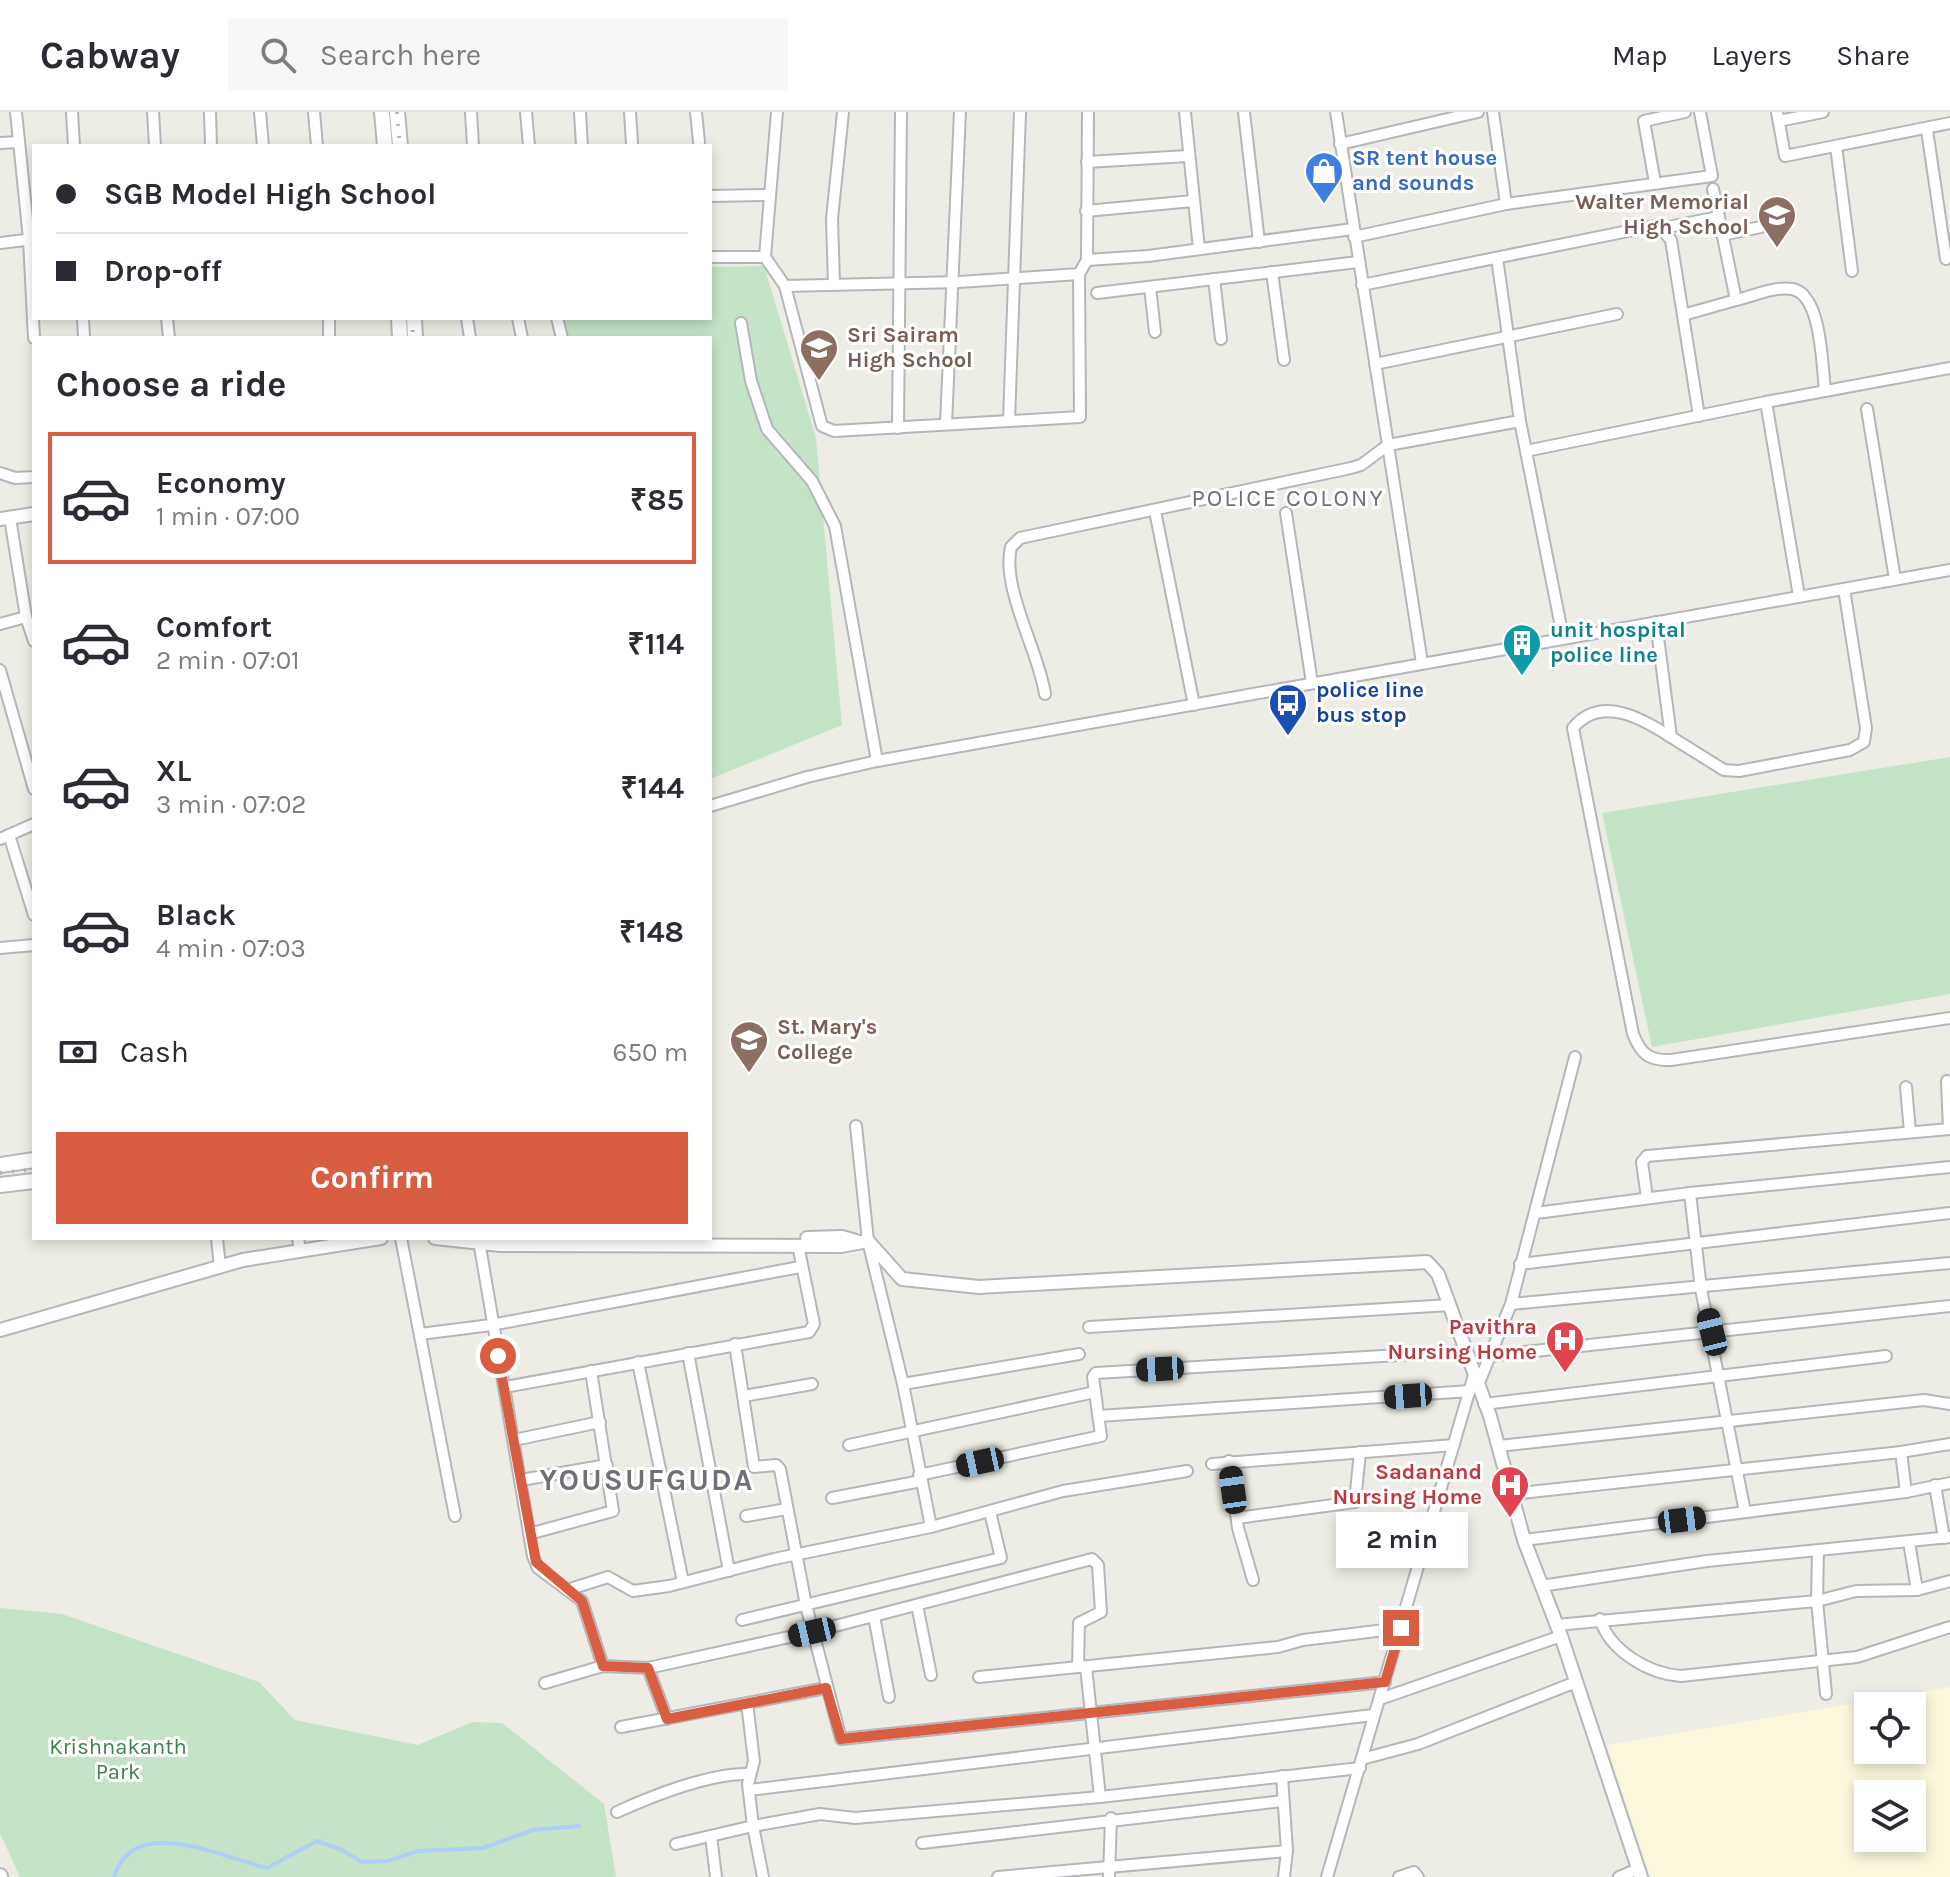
<!DOCTYPE html>
<meta charset="utf-8">
<style>
body{margin:0;font-family:Karla,sans-serif;background:#f7f7f7;color:#2b2b33;height:100vh;display:flex;flex-direction:column;font-size:30px;white-space:nowrap}
*{box-sizing:border-box;margin:0}
p{font-size:26px;color:#7c7c81}
.icon{flex:none;width:44px;height:44px;fill:none;stroke:currentColor;stroke-width:2;stroke-linecap:round;stroke-linejoin:round}
.map{position:relative;flex:1;overflow:hidden}
.drawer{position:absolute;left:32px;top:224px;width:680px;height:904px;display:flex;flex-direction:column;background:#fff;border-radius:0px;box-shadow:0 4px 12px #0003}
.drawer>*{flex:none}
.hud{position:absolute;left:32px;top:32px;width:680px;height:176px;border-radius:0px;box-shadow:0 4px 12px #0003;display:grid;align-content:center;height:176px;padding:0 24px;background:#fff}
.buttons{position:absolute;left:1854px;top:1580px;display:grid;gap:16px}
.buttons a{display:grid;place-items:center;width:72px;height:72px;border-radius:0px;background:#fff;box-shadow:0 4px 12px #0003;font-size:40px}
.end{position:absolute;width:36px;height:36px;margin:-18px;border:10px solid #d95d40;background:#fff;box-shadow:0 0 0 4px #fff}
.from{border-radius:50%}
.bubble{position:absolute;height:56px;border-radius:0px;background:#fff;box-shadow:0 4px 12px #0003;font-size:26px;font-weight:700;line-height:56px;text-align:center}
.car{position:absolute;width:24px;height:48px;margin:-24px -12px;border-radius:10px;box-shadow:0 0 6px 2px #0007;background:linear-gradient(#222 24%,#8ab4d8 0 40%,#222 0 76%,#8ab4d8 0 86%,#222 0)}
.hud b{display:flex;align-items:center;gap:28px;height:76px;font-size:30px}
.hud b+b{border-top:2px solid #e1e1e2}
.hud i{width:20px;height:20px;background:#2b2b33}
ul{padding:0;list-style:none}
li{display:flex;align-items:center;gap:24px;height:132px;margin:0 16px 12px;padding:0 8px;border:4px solid transparent;border-radius:0px}
li div{flex:1}
li b{display:block;font-size:30px}
li em{font-style:normal;font-weight:700}
li.selected{border-color:#d95d40}
li>.icon{width:72px;height:72px;stroke-width:1.5}
h2{padding:0 24px;font-size:36px;line-height:96px}
.pay{display:flex;align-items:center;gap:20px;height:88px;padding:0 24px;font-size:30px}
.pay p{margin-inline-start:auto}
.primary-button{display:flex;gap:16px;margin-top:auto;padding:16px 24px}
.primary-button a{flex:1;height:92px;border-radius:0px;background:#d95d40;color:#fff;font-size:32px;font-weight:700;line-height:92px;text-align:center}
header{display:flex;align-items:center;gap:48px;box-sizing:border-box;height:112px;padding:0 40px;background:#fff;border-bottom:2px solid #e1e1e2}
header strong{font-size:38px}
nav{display:flex;gap:44px;margin-inline-start:auto;font-size:28px}
.search{width:560px;height:72px;background:#f7f7f7;display:flex;align-items:center;gap:20px;box-sizing:border-box;padding:0 28px;border-radius:0px;color:#7c7c81;font-size:30px}
.map>svg:first-child{display:block}
</style>
<header>
<strong>Cabway</strong>
<div class="search"><svg class="icon" aria-label="search" viewBox="0 0 24 24"><circle cx="10" cy="10" r="6"/><path d="M15 15l6 6"/></svg>Search here</div>
<nav><a>Map</a><a>Layers</a><a>Share</a></nav>
</header>
<div class="map">
<svg width="1950" height="1765" viewBox="0 0 1950 1765">
<rect width="100%" height="100%" fill="#eeede5"/>
<!-- commercial -->
<path fill="#fbf7dd" fill-rule="evenodd" d="M 1950,1575 L 1950,1765 L 1651,1765 L 1607,1633 ZM 1868,1594 L 1912,1594 L 1912,1638 L 1868,1638 ZM 1868,1682 L 1912,1682 L 1912,1726 L 1868,1726 Z"/>
<!-- green -->
<g fill="#c4e3c7">
<path d="M 764,154 L 816,326 L 842,613 L 710,667 L 710,226 L 565,226 L 561,206 L 710,206 L 710,155 Z"/>
<path d="M 1950,645 L 1950,882 L 1652,935 L 1602,701 Z"/>
<path d="M 0,1496 L 62,1502 L 259,1570 L 295,1608 L 418,1633 L 472,1610 L 502,1611 L 604,1692 L 616,1765 L 20,1765 L 0,1721 Z"/>
</g>
<g fill="none" stroke-linecap="round" stroke-linejoin="round">
<!-- stream -->
<path stroke="#accef7" stroke-width="4" d="M 114,1765 C 134,1700 224,1746 267,1756 L 317,1729 L 340,1737 L 362,1750 L 388,1749 L 418,1739 L 483,1736 L 533,1718 L 579,1714"/>
<!-- minor casing -->
<g stroke="#b5b6bb" stroke-width="14">
<g id="minor">
<path d="M 16,0 L 29,127 L 34,226"/>
<path d="M 72,0 L 74,34"/>
<path d="M 153,0 L 155,34"/>
<path d="M 210,0 L 211,34"/>
<path d="M 260,0 L 263,34"/>
<path d="M 314,0 L 317,34"/>
<path d="M 471,0 L 473,34"/>
<path d="M 526,0 L 529,34"/>
<path d="M 580,0 L 582,34"/>
<path d="M 630,0 L 632,31"/>
<path d="M 696,0 L 699,30"/>
<path d="M 1185,0 L 1199,137"/>
<path d="M 1244,0 L 1259,130"/>
<path d="M 1336,0 L 1422,551"/>
<path d="M 1493,0 L 1506,92"/>
<path d="M 1777,0 L 1785,44 L 1950,11"/>
<path d="M 1779,9 L 1823,0"/>
<path d="M 1927,18 L 1946,147"/>
<path d="M 0,31 L 19,30"/>
<path d="M 1340,32 L 1478,0"/>
<path d="M 1836,34 L 1852,159"/>
<path d="M 1087,50 L 1188,44"/>
<path d="M 1655,71 L 1644,9 L 1685,0"/>
<path d="M 1713,77 L 1719,105"/>
<path d="M 710,84 L 770,83"/>
<path d="M 1086,99 L 1193,89"/>
<path d="M 1663,116 L 1719,105 L 1736,188 C 1753,184 1776,174 1792,177 C 1822,182 1822,255 1825,279"/>
<path d="M 1722,123 L 1761,115"/>
<path d="M 1354,125 L 1506,92 L 1712,64 L 1700,0"/>
<path d="M 0,131 L 34,127"/>
<path d="M 710,145 L 765,145 L 785,174 L 959,170 L 1079,162 L 1087,148 L 1088,0"/>
<path d="M 765,145 L 777,0"/>
<path d="M 1497,146 L 1520,309 L 1563,525"/>
<path d="M 1087,148 L 1148,144 L 1353,117"/>
<path d="M 1272,160 L 1284,248"/>
<path d="M 1214,167 L 1221,227"/>
<path d="M 834,172 L 832,107 L 843,0"/>
<path d="M 1362,173 L 1658,113 L 1671,128 L 1699,304"/>
<path d="M 785,174 L 819,303 L 822,314 L 834,319 L 1080,305 L 1079,162"/>
<path d="M 1150,175 L 1155,220"/>
<path d="M 1097,181 L 1358,150"/>
<path d="M 1683,203 L 1736,188"/>
<path d="M 83,206 L 84,226"/>
<path d="M 167,206 L 169,226"/>
<path d="M 329,206 L 329,226"/>
<path d="M 467,206 L 470,226"/>
<path d="M 518,206 L 522,226"/>
<path d="M 557,206 L 562,226"/>
<path d="M 741,211 L 751,269 L 767,317 L 812,369 L 835,414 L 877,649"/>
<path d="M 1375,252 L 1617,202"/>
<path d="M 1867,297 L 1895,467"/>
<path d="M 1009,309 L 1020,0"/>
<path d="M 946,312 L 960,0"/>
<path d="M 898,316 L 901,0"/>
<path d="M 1526,339 L 1766,290"/>
<path d="M 0,361 L 15,366 L 34,365"/>
<path d="M 1155,399 L 1194,593"/>
<path d="M 1286,401 L 1312,571"/>
<path d="M 10,406 L 26,505"/>
<path d="M 1799,484 L 1766,290 L 1950,256"/>
<path d="M 1656,510 L 1671,625 L 1724,658 L 1739,659 L 1850,638 L 1864,630 L 1866,616 L 1844,477"/>
<path d="M 0,512 L 26,505 L 34,529"/>
<path d="M 0,558 L 34,677"/>
<path d="M 1045,582 C 1039,540 1001,476 1011,435 L 1020,426 L 1351,356 L 1361,353 L 1388,333 L 1520,309"/>
<path d="M 1671,625 C 1643,607 1601,582 1573,616 L 1633,922 C 1641,942 1649,949 1671,948 L 1950,906"/>
<path d="M 710,694 L 807,665 L 877,649 L 1950,458"/>
<path d="M 9,723 L 34,803"/>
<path d="M 0,727 L 34,712"/>
<path d="M 0,836 L 34,833"/>
<path d="M 1947,969 L 1949,1017"/>
<path d="M 1906,975 L 1910,1020"/>
<path d="M 856,1014 L 868,1129 L 903,1272 L 931,1415"/>
<path d="M 1690,1081 L 1701,1177 L 1745,1400"/>
<path d="M 1647,1086 L 1642,1050 L 1647,1044 L 1950,1017"/>
<path d="M 1536,1101 L 1690,1081 L 1950,1055"/>
<path d="M 217,1126 L 220,1155"/>
<path d="M 298,1126 L 300,1139"/>
<path d="M 401,1126 L 455,1404"/>
<path d="M 479,1129 L 533,1444 L 538,1456 L 582,1489 L 603,1554"/>
<path d="M 1520,1152 L 1950,1101"/>
<path d="M 1511,1192 L 1950,1151"/>
<path d="M 1089,1215 L 1450,1193"/>
<path d="M 420,1222 L 491,1213 L 800,1155"/>
<path d="M 735,1232 L 754,1355 L 776,1353 L 780,1357 L 806,1493 L 841,1627 L 1385,1570"/>
<path d="M 688,1241 L 729,1459"/>
<path d="M 1488,1244 L 1950,1194"/>
<path d="M 638,1250 L 683,1470"/>
<path d="M 903,1272 L 1079,1242"/>
<path d="M 1478,1273 L 1511,1192 L 1575,945"/>
<path d="M 505,1275 L 809,1220 L 814,1212 L 798,1133"/>
<path d="M 744,1284 L 812,1272"/>
<path d="M 1484,1292 L 1886,1244"/>
<path d="M 1099,1304 L 1470,1279"/>
<path d="M 514,1328 L 600,1310"/>
<path d="M 849,1333 L 1095,1280"/>
<path d="M 1499,1334 L 1924,1288 L 1950,1292"/>
<path d="M 1901,1340 L 1906,1380"/>
<path d="M 1229,1349 L 1238,1416 L 1253,1468"/>
<path d="M 1212,1352 L 1454,1333"/>
<path d="M 919,1363 L 1101,1324 L 1093,1265 L 1096,1261 L 1466,1239"/>
<path d="M 521,1368 L 607,1353"/>
<path d="M 1935,1373 L 1944,1426"/>
<path d="M 1511,1382 L 1901,1340 L 1950,1332"/>
<path d="M 832,1386 L 921,1369"/>
<path d="M 746,1404 L 787,1397"/>
<path d="M 1237,1406 L 1355,1390 L 1360,1340"/>
<path d="M 529,1422 L 613,1399 L 591,1259"/>
<path d="M 1524,1428 L 1906,1380 L 1950,1371"/>
<path d="M 1909,1430 L 1917,1478"/>
<path d="M 1818,1439 L 1817,1489 L 1826,1582"/>
<path d="M 1541,1474 L 1707,1449 L 1950,1425"/>
<path d="M 567,1478 L 608,1465 L 633,1479 L 669,1474 L 774,1447 L 931,1415 L 1063,1379 L 1187,1359"/>
<path d="M 917,1493 L 931,1563"/>
<path d="M 874,1504 L 889,1585"/>
<path d="M 1600,1507 C 1610,1539 1649,1562 1681,1564 L 1857,1545 L 1950,1515"/>
<path d="M 742,1508 L 1001,1446 L 990,1400"/>
<path d="M 1556,1513 L 1817,1489 L 1856,1479 L 1917,1478 L 1950,1469"/>
<path d="M 1086,1555 L 1100,1685"/>
<path d="M 648,1556 L 667,1607"/>
<path d="M 979,1565 L 1278,1535 L 1303,1528 L 1401,1516"/>
<path d="M 545,1571 L 603,1554 L 648,1556 L 812,1520 L 1092,1447 L 1098,1453 L 1101,1500 L 1079,1511 L 1078,1555"/>
<path d="M 1380,1587 L 1561,1524"/>
<path d="M 747,1591 L 754,1649 L 748,1672 L 753,1714 L 820,1702 L 855,1706 L 1100,1685 L 1360,1656"/>
<path d="M 621,1615 L 826,1576"/>
<path d="M 1362,1647 L 1418,1632 L 1576,1570"/>
<path d="M 1282,1664 L 1287,1739 L 1284,1765"/>
<path d="M 749,1678 L 1373,1603"/>
<path d="M 617,1700 C 652,1684 712,1660 750,1662"/>
<path d="M 711,1724 L 716,1765"/>
<path d="M 922,1731 L 1283,1689"/>
<path d="M 676,1732 L 753,1714 L 763,1765"/>
<path d="M 998,1765 L 1287,1739"/>
<path d="M 1109,1765 L 1111,1706"/>
<path d="M 1327,1765 L 1474,1263"/>
<path d="M 1399,1765 L 1414,1760 L 1418,1765"/>
<path d="M 1619,1765 L 1638,1757"/>
</g>
</g>
<!-- tertiary casing -->
<g stroke="#b5b6bb" stroke-width="16">
<g id="tertiary">
<path d="M 0,407 L 34,402"/>
<path d="M 435,1126 L 500,1133 L 841,1134 L 868,1129 L 902,1167 L 979,1175 L 1427,1150 L 1438,1162 L 1490,1304 L 1524,1428 L 1561,1524 L 1641,1765"/>
<path d="M 807,1126 L 842,1125 L 856,1129"/>
<path d="M 0,1218 L 243,1148 L 381,1126"/>
</g>
</g>
<!-- secondary casing -->
<g stroke="#b6b8bd" stroke-width="18">
<g id="secondary">
<path d="M 382,0 L 385,34"/>
<path d="M 397,0 L 400,34"/>
<path d="M 399,206 L 400,226"/>
<path d="M 414,206 L 415,226"/>
<path d="M 0,1053 L 34,1048"/>
<path d="M 0,1073 L 34,1069"/>
<path d="M 0,1764 L 0,1765"/>
</g>
</g>
<!-- minor -->
<use href="#minor" stroke="#fff" stroke-width="10"/>
<!-- tertiary -->
<use href="#tertiary" stroke="#fff" stroke-width="12"/>
<!-- secondary -->
<use href="#secondary" stroke="#fff" stroke-width="14"/>
<!-- rail -->
<g stroke="#b5b6b6" stroke-width="4" stroke-dasharray="2 10" stroke-linecap="butt">
<path d="M 397,0 L 400,34"/>
<path d="M 412,206 L 413,226"/>
<path d="M 0,1061 L 34,1057"/>
</g>
</g>
<g fill="none" stroke-linecap="round" stroke-linejoin="round">
<!-- route -->
<path stroke="#d95d40" stroke-width="10" d="M 498,1244 L 536,1450 L 582,1489 L 603,1554 L 648,1556 L 667,1607 L 826,1576 L 841,1627 L 1385,1570 L 1401,1516"/>
</g>
<!-- icons -->
<defs>
<g id="shop-pin" transform="scale(2)"><path d="M0 17L-7.5 6A9.5 9.5 0 1 1 7.5 6Z" fill="#3f7fe0" stroke="#fff"/><path d="M-5-2.5h2.3a2.7 3.5 0 0 1 5.4 0H5L5.5 6h-11ZM-1.5-2.5h3a1.5 2.3 0 0 0-3 0Z" fill="#fff"/></g>
<g id="university-pin" transform="scale(2)"><path d="M0 17L-7.5 6A9.5 9.5 0 1 1 7.5 6Z" fill="#8d6e63" stroke="#fff"/><path d="M0-5L7-2L0 1L-7-2ZM-4 1L0 2.5L4 1V4Q0 6-4 4Z" fill="#fff"/></g>
<g id="building-pin" transform="scale(2)"><path d="M0 17L-7.5 6A9.5 9.5 0 1 1 7.5 6Z" fill="#0f9aa8" stroke="#fff"/><path d="M-4-6H4V6H1V3H-1V6H-4ZM-2.5-4.3h1.7v1.8h-1.7ZM.8-4.3h1.7v1.8H.8ZM-2.5-1h1.7V.8h-1.7ZM.8-1h1.7V.8H.8Z" fill="#fff"/></g>
<g id="bus-pin" transform="scale(2)"><path d="M0 17L-7.5 6A9.5 9.5 0 1 1 7.5 6Z" fill="#1a4fb4" stroke="#fff"/><path d="M-5-6H5V4H4V6H2V4H-2V6H-4V4H-5ZM-3.5-4V0h7V-4ZM-3.5 1.2v1.5H-2V1.2ZM2 1.2v1.5H3.5V1.2Z" fill="#fff"/></g>
<g id="hospital-pin" transform="scale(2)"><path d="M0 17L-7.5 6A9.5 9.5 0 1 1 7.5 6Z" fill="#e0444e" stroke="#fff"/><path d="M-5-5h3v3.5h4V-5h3V5h-3V1.5h-4V5h-3Z" fill="#fff"/></g>
</defs>
<g fill-rule="evenodd">
<use href="#shop-pin" x="1324" y="59"/>
<use href="#university-pin" x="1777" y="103"/>
<use href="#university-pin" x="819" y="236"/>
<use href="#building-pin" x="1522" y="531"/>
<use href="#bus-pin" x="1288" y="591"/>
<use href="#university-pin" x="749" y="928"/>
<use href="#hospital-pin" x="1565" y="1228"/>
<use href="#hospital-pin" x="1510" y="1373"/>
</g>
<g text-anchor="middle" dominant-baseline="central" stroke-width="6" stroke-linejoin="round" paint-order="stroke">
<!-- shop labels -->
<g font-size="22" font-weight="bold" fill="#366cbe" stroke="#fff" text-anchor="start">
<text x="1352" y="46">SR tent house<tspan x="1352" dy="25">and sounds</tspan></text>
</g>
<!-- education labels -->
<g font-size="22" font-weight="bold" fill="#785e54" stroke="#fff" text-anchor="start">
<text x="1749" y="90" text-anchor="end">Walter Memorial<tspan x="1749" dy="25">High School</tspan></text>
<text x="847" y="223">Sri Sairam<tspan x="847" dy="25">High School</tspan></text>
<text x="777" y="915">St. Mary's<tspan x="777" dy="25">College</tspan></text>
</g>
<!-- culture labels -->
<g font-size="22" font-weight="bold" fill="#0d838f" stroke="#fff" text-anchor="start">
<text x="1550" y="518">unit hospital<tspan x="1550" dy="25">police line</tspan></text>
</g>
<!-- transit labels -->
<g font-size="22" font-weight="bold" fill="#164399" stroke="#fff" text-anchor="start">
<text x="1316" y="578">police line<tspan x="1316" dy="25">bus stop</tspan></text>
</g>
<!-- health labels -->
<g font-size="22" font-weight="bold" fill="#be3a42" stroke="#fff" text-anchor="end">
<text x="1537" y="1215">Pavithra<tspan x="1537" dy="25">Nursing Home</tspan></text>
<text x="1482" y="1360">Sadanand<tspan x="1482" dy="25">Nursing Home</tspan></text>
</g>
<!-- park labels -->
<g font-size="22" fill="#3d8248" stroke="#fff">
<text x="118" y="1635">Krishnakanth<tspan x="118" dy="25">Park</tspan></text>
</g>
<!-- neighbourhood labels -->
<g font-size="24" letter-spacing="2" fill="#6e7176" stroke="#fff">
<text x="1288" y="386">POLICE COLONY</text>
</g>
<!-- district labels -->
<g font-size="30" font-weight="bold" letter-spacing="2" fill="#6e7176" stroke="#fff">
<text x="647" y="1368">YOUSUFGUDA</text>
</g>
</g>
</svg>
<div class="buttons">
<a><svg class="icon" aria-label="locate" viewBox="0 0 24 24"><circle cx="12" cy="12" r="6"/><path d="M12 2v4M12 18v4M2 12h4M18 12h4"/></svg></a>
<a><svg class="icon" aria-label="layers" viewBox="0 0 24 24"><path d="M12 4l9 5-9 5-9-5zM3 14l9 5 9-5"/></svg></a>
</div>
<i class="end from" style="left:498px;top:1244px"></i>
<i class="end" style="left:1401px;top:1516px"></i>
<div class="bubble" style="left:1336px;top:1400px;width:132px">2 min</div>
<i class="car" style="left:1712px;top:1220px;rotate:346deg"></i>
<i class="car" style="left:1160px;top:1257px;rotate:267deg"></i>
<i class="car" style="left:1408px;top:1284px;rotate:266deg"></i>
<i class="car" style="left:980px;top:1350px;rotate:258deg"></i>
<i class="car" style="left:1233px;top:1378px;rotate:352deg"></i>
<i class="car" style="left:1682px;top:1408px;rotate:83deg"></i>
<i class="car" style="left:812px;top:1520px;rotate:257deg"></i>
<div class="hud">
<b><i class="from"></i>SGB Model High School</b>
<b><i></i>Drop-off</b>
</div>
<section class="drawer">
<h2>Choose a ride</h2>
<ul>
<li class="selected"><svg class="icon" aria-label="car" viewBox="0 0 24 24"><path d="M5 17H2v-5l4-1 3-4h7l3 4 3 1v5h-3M9 17h6M6 11h13"/><circle cx="7" cy="17" r="2"/><circle cx="17" cy="17" r="2"/></svg><div><b>Economy</b><p>1 min · 07:00</p></div><em>₹85</em></li>
<li><svg class="icon" aria-label="car" viewBox="0 0 24 24"><path d="M5 17H2v-5l4-1 3-4h7l3 4 3 1v5h-3M9 17h6M6 11h13"/><circle cx="7" cy="17" r="2"/><circle cx="17" cy="17" r="2"/></svg><div><b>Comfort</b><p>2 min · 07:01</p></div><em>₹114</em></li>
<li><svg class="icon" aria-label="car" viewBox="0 0 24 24"><path d="M5 17H2v-5l4-1 3-4h7l3 4 3 1v5h-3M9 17h6M6 11h13"/><circle cx="7" cy="17" r="2"/><circle cx="17" cy="17" r="2"/></svg><div><b>XL</b><p>3 min · 07:02</p></div><em>₹144</em></li>
<li><svg class="icon" aria-label="car" viewBox="0 0 24 24"><path d="M5 17H2v-5l4-1 3-4h7l3 4 3 1v5h-3M9 17h6M6 11h13"/><circle cx="7" cy="17" r="2"/><circle cx="17" cy="17" r="2"/></svg><div><b>Black</b><p>4 min · 07:03</p></div><em>₹148</em></li>
</ul>
<div class="pay"><svg class="icon" aria-label="cash" viewBox="0 0 24 24"><path d="M3 7h18v10H3z"/><circle cx="12" cy="12" r="2"/></svg>Cash<p>650 m</p></div>
<div class="primary-button"><a>Confirm</a></div>
</section>
</div>
